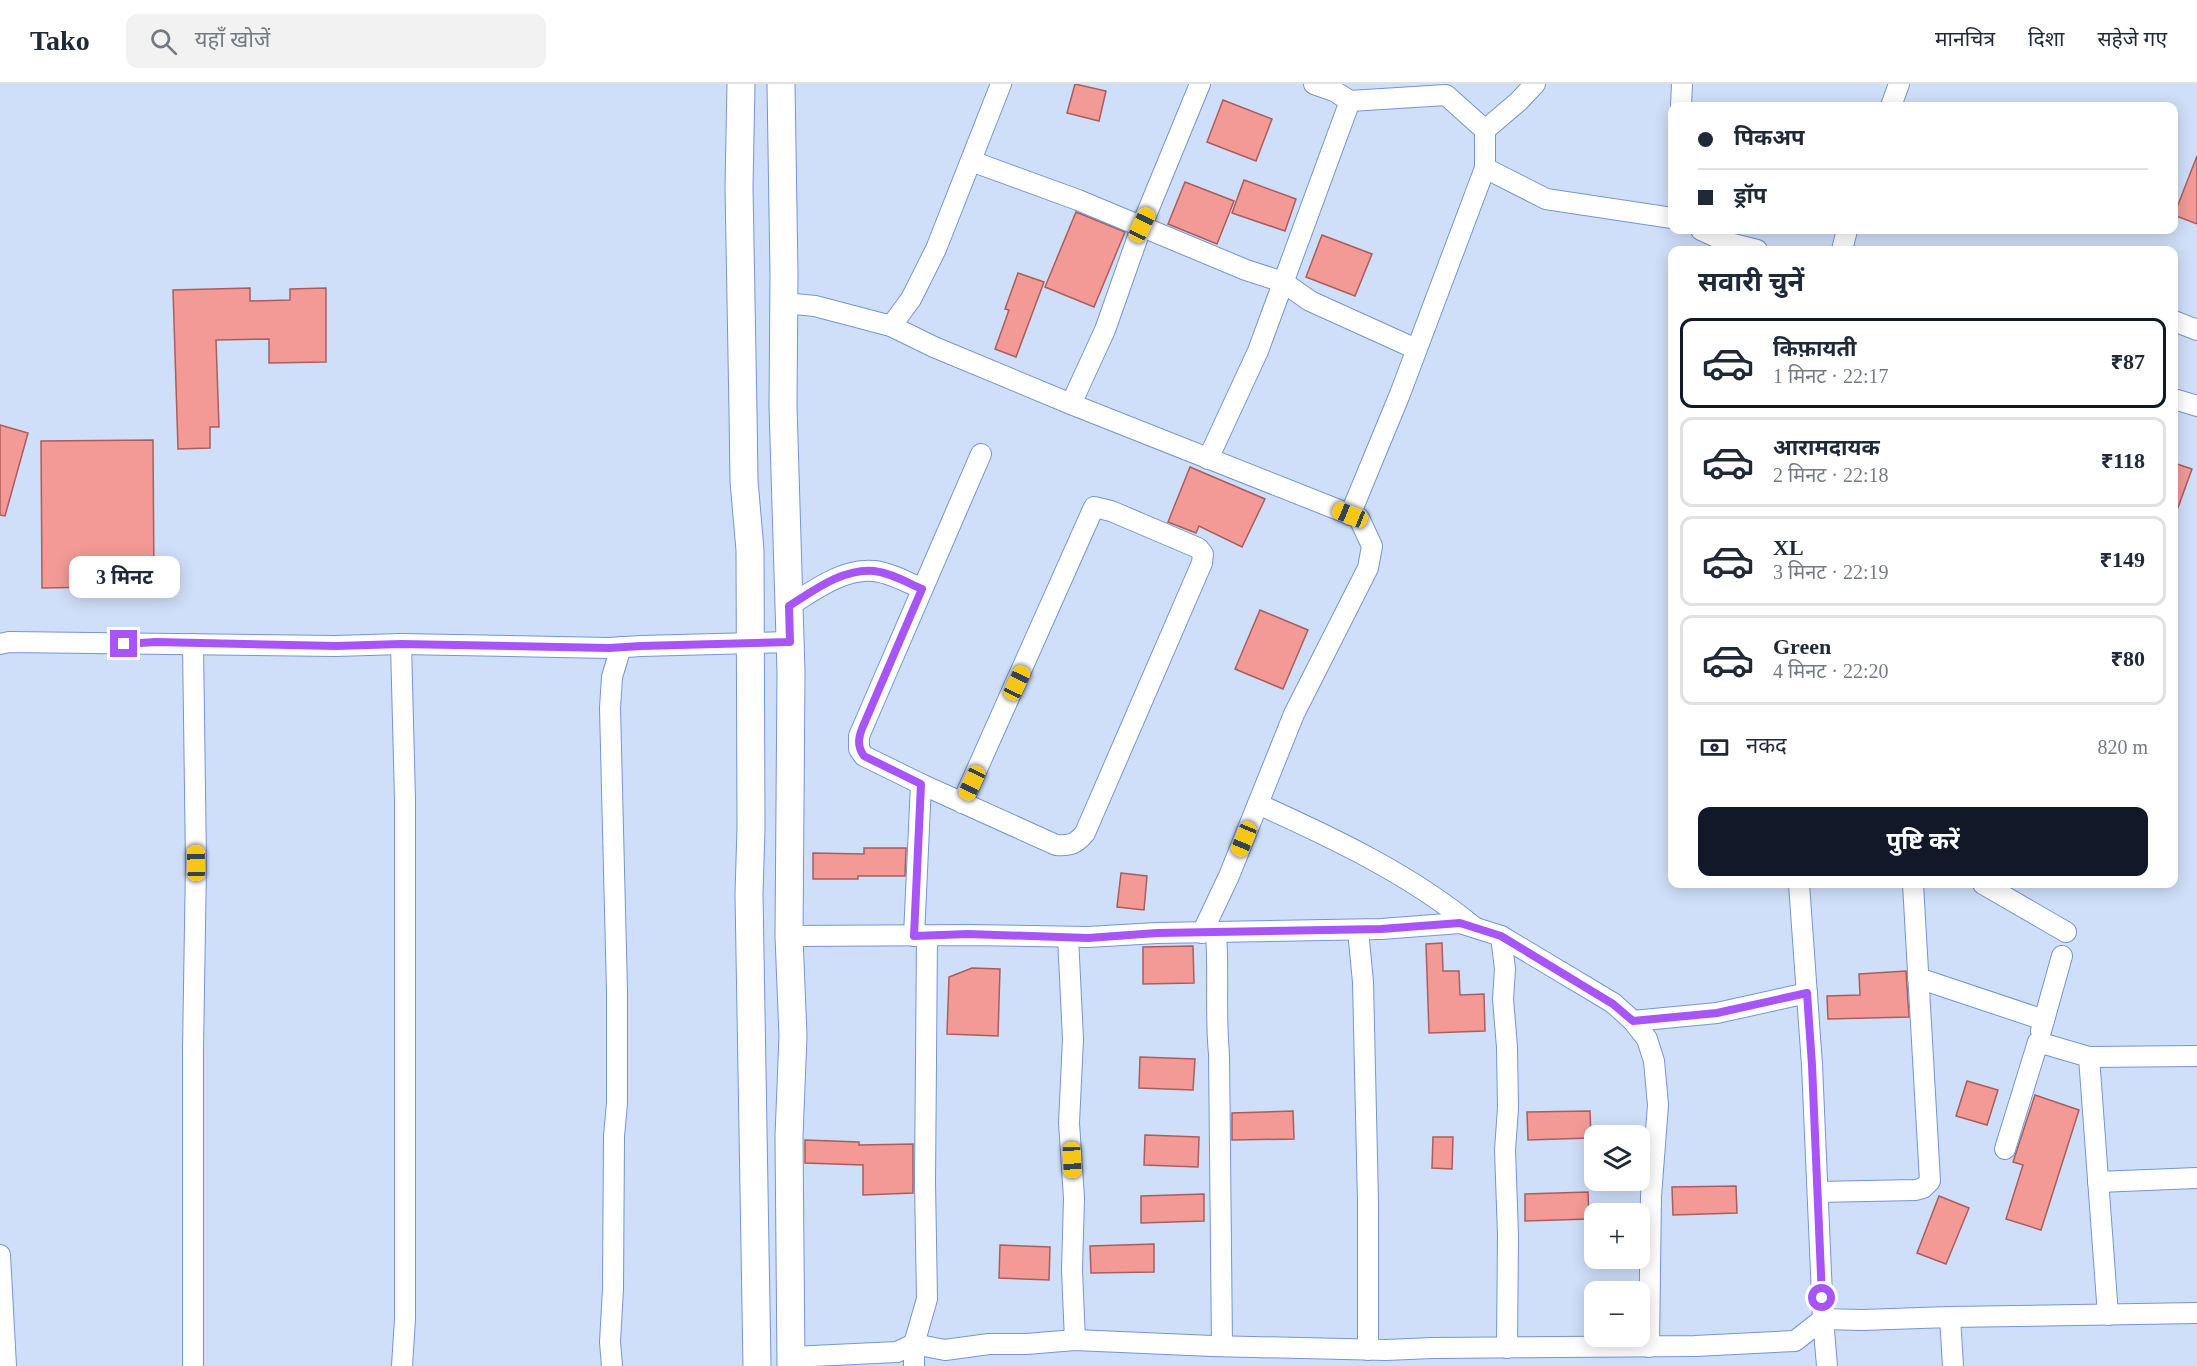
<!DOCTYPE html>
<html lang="hi">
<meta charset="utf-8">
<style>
body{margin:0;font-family:"Times New Roman","Noto Sans Devanagari",serif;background:#f2f2f3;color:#1f2937;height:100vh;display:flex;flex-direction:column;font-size:22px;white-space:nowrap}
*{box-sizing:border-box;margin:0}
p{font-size:20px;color:#747a83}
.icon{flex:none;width:33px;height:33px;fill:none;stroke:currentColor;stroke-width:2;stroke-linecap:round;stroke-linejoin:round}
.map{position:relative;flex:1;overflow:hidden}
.sheet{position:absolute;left:1668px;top:162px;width:510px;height:642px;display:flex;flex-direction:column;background:#fff;border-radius:12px;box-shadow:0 3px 15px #0003}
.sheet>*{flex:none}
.banner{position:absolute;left:1668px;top:18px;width:510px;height:132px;border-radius:12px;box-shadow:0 3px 15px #0003;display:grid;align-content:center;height:132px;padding:0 30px;background:#fff}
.tools{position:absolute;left:1584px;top:1041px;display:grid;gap:12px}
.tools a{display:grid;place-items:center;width:66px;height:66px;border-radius:12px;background:#fff;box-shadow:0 3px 15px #0003;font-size:30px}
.end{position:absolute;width:27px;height:27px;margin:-14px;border:8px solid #a855f7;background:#fff;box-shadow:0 0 0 3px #fff}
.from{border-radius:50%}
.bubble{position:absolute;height:42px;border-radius:12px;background:#fff;box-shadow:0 3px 15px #0003;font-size:20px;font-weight:700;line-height:42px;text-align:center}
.car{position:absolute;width:18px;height:36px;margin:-18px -9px;border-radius:8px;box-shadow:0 0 4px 2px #0007;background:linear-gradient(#f5c518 24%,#345 0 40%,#f5c518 0 76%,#345 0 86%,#f5c518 0)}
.banner b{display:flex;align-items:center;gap:21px;height:57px;font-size:22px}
.banner b+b{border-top:2px solid #e0e1e3}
.banner i{width:15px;height:15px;background:#1f2937}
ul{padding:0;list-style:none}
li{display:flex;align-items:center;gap:18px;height:90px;margin:0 12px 9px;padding:0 18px;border:3px solid #e0e1e3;border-radius:12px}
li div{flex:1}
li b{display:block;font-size:22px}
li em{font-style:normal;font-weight:700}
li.on{border-color:#111827}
li>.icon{width:54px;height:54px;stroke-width:1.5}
h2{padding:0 30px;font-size:27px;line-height:72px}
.pay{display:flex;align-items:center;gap:15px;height:66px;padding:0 30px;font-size:22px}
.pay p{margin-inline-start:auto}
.primary-button{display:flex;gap:12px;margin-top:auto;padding:12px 30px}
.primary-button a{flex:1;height:69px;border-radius:12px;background:#111827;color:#fff;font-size:24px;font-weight:700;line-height:69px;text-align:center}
header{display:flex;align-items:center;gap:36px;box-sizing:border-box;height:84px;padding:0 30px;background:#fff;border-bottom:2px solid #e0e1e3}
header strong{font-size:28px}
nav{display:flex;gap:33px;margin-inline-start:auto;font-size:21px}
.search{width:420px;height:54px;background:#f2f2f3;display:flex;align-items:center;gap:15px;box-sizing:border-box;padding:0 21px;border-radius:12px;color:#747a83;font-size:22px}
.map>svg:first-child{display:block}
</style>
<header>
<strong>Tako</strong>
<div class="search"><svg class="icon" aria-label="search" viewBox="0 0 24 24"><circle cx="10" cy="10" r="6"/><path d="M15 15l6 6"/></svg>यहाँ खोजें</div>
<nav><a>मानचित्र</a><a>दिशा</a><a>सहेजे गए</a></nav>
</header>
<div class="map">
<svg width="2197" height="1282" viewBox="0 0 2197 1282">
<rect width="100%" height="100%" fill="#d0dff9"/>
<!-- building -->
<g fill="#f39a97" stroke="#a95e5c" stroke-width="1.5">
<path d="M 1075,0 L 1106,7 L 1099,37 L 1067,29 Z"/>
<path d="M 1223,16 L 1272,35 L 1256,77 L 1207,58 Z"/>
<path d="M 2197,72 L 2197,140 L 2174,131 Z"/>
<path d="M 1244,96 L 1296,115 L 1285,147 L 1232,129 Z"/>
<path d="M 1185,98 L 1234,117 L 1217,160 L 1168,140 Z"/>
<path d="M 1076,128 L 1125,148 L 1094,223 L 1045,203 Z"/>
<path d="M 1322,151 L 1372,170 L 1355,212 L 1306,193 Z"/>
<path d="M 1018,189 L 1044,198 L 1016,273 L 995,265 L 1009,226 L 1005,225 Z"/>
<path d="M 250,204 L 250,217 L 290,216 L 290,205 L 326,204 L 326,278 L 269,279 L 269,255 L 216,256 L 219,343 L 210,343 L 210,364 L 178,365 L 173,206 Z"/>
<path d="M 0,341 L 28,349 L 5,432 L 0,431 Z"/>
<path d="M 153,356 L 154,502 L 42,504 L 41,357 Z"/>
<path d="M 2174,379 L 2192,385 L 2176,429 L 2174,429 Z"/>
<path d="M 1190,383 L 1265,415 L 1242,463 L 1199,442 L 1196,449 L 1168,438 Z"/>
<path d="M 1260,526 L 1308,546 L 1283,605 L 1235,585 Z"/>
<path d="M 864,764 L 906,764 L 905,792 L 858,792 L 858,795 L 813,795 L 813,769 L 864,770 Z"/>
<path d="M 1121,789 L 1147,792 L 1144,826 L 1117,823 Z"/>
<path d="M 1442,859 L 1443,887 L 1459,887 L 1460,911 L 1484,910 L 1485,947 L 1429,949 L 1426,860 Z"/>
<path d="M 1193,862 L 1194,899 L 1143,900 L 1143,863 Z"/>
<path d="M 972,884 L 1000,885 L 998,952 L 947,950 L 949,893 Z"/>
<path d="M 1906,887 L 1909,933 L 1828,935 L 1827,912 L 1860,911 L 1859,890 Z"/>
<path d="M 1140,973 L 1195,975 L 1193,1006 L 1139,1004 Z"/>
<path d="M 1967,997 L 1998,1006 L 1987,1041 L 1956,1032 Z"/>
<path d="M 2035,1011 L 2079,1026 L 2041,1146 L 2006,1135 L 2023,1081 L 2013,1078 Z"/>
<path d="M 1293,1027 L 1294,1055 L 1232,1056 L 1232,1029 Z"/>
<path d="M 1590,1027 L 1591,1054 L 1528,1056 L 1527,1028 Z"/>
<path d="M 1145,1051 L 1199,1053 L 1198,1083 L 1144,1081 Z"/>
<path d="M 1433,1053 L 1453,1053 L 1452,1085 L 1432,1084 Z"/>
<path d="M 805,1056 L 859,1058 L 859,1061 L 913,1060 L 913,1109 L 863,1111 L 863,1081 L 805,1079 Z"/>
<path d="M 1736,1102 L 1737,1129 L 1673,1131 L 1672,1103 Z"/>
<path d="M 1588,1108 L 1589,1135 L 1525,1137 L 1525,1110 Z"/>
<path d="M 1204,1110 L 1204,1137 L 1141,1139 L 1141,1112 Z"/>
<path d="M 1939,1112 L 1969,1124 L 1946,1180 L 1917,1169 Z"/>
<path d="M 1154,1160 L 1154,1188 L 1091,1189 L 1090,1162 Z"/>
<path d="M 1000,1161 L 1050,1163 L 1049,1196 L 999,1194 Z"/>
</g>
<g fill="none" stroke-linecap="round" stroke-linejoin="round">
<!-- street casing -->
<g stroke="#7496d3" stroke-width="22">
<g id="street">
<path d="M 1314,0 L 1334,7 L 1350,17 L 1446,11 L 1485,46"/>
<path d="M 1681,22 L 1682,0"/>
<path d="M 1891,22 L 1899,0"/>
<path d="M 971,77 L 1078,116 L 1246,186 L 1283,198 L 1310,217 L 1416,265"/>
<path d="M 1485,84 L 1546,115 L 1672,134"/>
<path d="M 1701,146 L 1729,159 L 1757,166"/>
<path d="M 1842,166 L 1847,146"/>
<path d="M 784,219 L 815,222 L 891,242 L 934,263 L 1071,320 L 1359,434 L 1372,462 L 1368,484 L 1294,630 L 1229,792 L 1202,849"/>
<path d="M 2174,237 L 2197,246"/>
<path d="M 891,242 L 911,215 L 936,165 L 1001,0"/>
<path d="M 2174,315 L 2197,322"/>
<path d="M 1071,320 L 1105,246 L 1142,141 L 1200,0"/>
<path d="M 1208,375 L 1258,267 L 1350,17"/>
<path d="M 1350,431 L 1400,310 L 1485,84 L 1485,46 L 1519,17 L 1535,0"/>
<path d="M 789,522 C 813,507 843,484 874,487 C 891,489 907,498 922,505"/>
<path d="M 0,560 L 9,558 L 336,562 L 401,560 L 609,564 L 641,562 L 790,558"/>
<path d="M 193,560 L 196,779 L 193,966 L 193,1282"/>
<path d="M 401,560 L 405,716 L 405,1235 L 402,1282"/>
<path d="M 921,700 L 1056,761 C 1070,762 1076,760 1085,749 L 1202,479 L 1203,470 L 1198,464 L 1111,427 L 1094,423 L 962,719"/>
<path d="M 1258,720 C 1333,754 1410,790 1474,843"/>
<path d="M 1799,800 L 1812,981 L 1823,1235 L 1862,1236 L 1950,1233 L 1953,1282"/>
<path d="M 1983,800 L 2066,848"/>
<path d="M 1358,846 L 1363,898 L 1368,1118 L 1368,1266"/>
<path d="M 1216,849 C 1219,889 1215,929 1219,970 L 1222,1262"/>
<path d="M 789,852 L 968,851 L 1088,853 L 1157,849 L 1381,845 L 1460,839 L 1501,852 L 1613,919 L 1633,937 L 1647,955 L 1654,977 L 1658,1021 L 1651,1112 L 1649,1263"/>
<path d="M 914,852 L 921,700 L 864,672 L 859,665 L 859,652 L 981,370"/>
<path d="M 1501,852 L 1505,885 L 1503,915 L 1507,963 L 1508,1024 L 1505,1066 L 1508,1151 L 1507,1264"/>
<path d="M 1068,853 L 1073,955 L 1069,1039 L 1074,1114 L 1072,1186 L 1075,1256"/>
<path d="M 1918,894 L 2044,936"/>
<path d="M 1633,937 L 1717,929 L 1807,909"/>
<path d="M 2041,947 L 2062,872"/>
<path d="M 2089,973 L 2197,972"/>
<path d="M 2005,1065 L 2038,958 L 2089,973 L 2108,1231"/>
<path d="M 2098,1098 L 2197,1094"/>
<path d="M 1818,1108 L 1916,1106 L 1923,1104 L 1930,1097 L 1913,800"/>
<path d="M 0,1171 L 6,1282"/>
<path d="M 1950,1233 L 2197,1229"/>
<path d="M 791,1273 L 897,1268 L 914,1260 L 945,1266 L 989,1260 L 1026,1260 L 1075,1256 L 1212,1262 L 1386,1266 L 1432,1264 L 1695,1262 L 1795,1257 L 1823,1235 L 1827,1282"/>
<path d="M 612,1282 L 610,1258 L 613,1205 L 614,1052 L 617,1019 L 617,907 L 610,624 L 612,593 L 621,563"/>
<path d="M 914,1282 L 914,1260 L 927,1215 L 925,1098 L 927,852"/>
</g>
</g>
<!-- secondary casing -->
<g stroke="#7496d3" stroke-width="29">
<g id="secondary">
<path d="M 741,0 L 739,103 L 743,328 L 744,397 L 750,466 L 751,744 L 749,810 L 757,1282"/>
<path d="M 781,0 L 784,191 L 783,322 L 791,588 L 789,852 L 793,952 L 789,1052 L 791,1282"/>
</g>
</g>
<!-- street -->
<use href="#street" stroke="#fff" stroke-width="20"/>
<!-- secondary -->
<use href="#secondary" stroke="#fff" stroke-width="27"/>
</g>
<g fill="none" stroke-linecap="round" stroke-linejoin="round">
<!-- route -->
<path stroke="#a855f7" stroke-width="8" d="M 124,560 L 156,558 L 336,562 L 401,560 L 609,564 L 641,562 L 790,558 L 789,522 C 813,507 843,484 874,487 C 891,489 906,498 922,505 L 864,640 C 859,651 856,661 864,672 L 921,700 L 914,852 L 968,850 L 1088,854 L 1157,849 L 1381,845 L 1460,839 L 1501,852 L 1613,920 L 1633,937 L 1717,929 L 1807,909 L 1812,981 L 1822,1214"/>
</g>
</svg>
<div class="tools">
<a><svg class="icon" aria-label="layers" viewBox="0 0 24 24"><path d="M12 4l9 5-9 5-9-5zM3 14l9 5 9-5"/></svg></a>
<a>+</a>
<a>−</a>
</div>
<i class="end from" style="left:1822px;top:1214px"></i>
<i class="end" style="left:124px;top:560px"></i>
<div class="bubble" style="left:69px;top:472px;width:111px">3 मिनट</div>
<i class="car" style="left:1142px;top:141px;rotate:25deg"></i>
<i class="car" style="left:1350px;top:431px;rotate:292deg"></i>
<i class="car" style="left:1017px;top:599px;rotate:25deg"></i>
<i class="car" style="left:972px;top:699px;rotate:205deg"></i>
<i class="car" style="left:1244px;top:755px;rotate:202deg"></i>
<i class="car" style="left:196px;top:779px;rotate:359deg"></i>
<i class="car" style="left:1072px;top:1076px;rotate:177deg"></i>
<div class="banner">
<b><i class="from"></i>पिकअप</b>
<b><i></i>ड्रॉप</b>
</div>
<section class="sheet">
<h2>सवारी चुनें</h2>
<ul>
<li class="on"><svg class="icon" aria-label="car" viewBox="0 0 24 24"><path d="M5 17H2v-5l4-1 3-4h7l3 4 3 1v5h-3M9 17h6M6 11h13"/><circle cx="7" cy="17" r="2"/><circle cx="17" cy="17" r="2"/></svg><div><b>किफ़ायती</b><p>1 मिनट · 22:17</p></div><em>₹87</em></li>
<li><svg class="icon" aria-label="car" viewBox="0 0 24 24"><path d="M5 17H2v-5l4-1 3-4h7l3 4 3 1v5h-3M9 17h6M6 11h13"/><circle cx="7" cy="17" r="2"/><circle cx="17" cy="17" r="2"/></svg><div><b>आरामदायक</b><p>2 मिनट · 22:18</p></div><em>₹118</em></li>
<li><svg class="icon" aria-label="car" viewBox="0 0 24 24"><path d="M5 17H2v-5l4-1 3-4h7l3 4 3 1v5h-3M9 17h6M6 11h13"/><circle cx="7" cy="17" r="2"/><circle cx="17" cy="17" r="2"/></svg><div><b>XL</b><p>3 मिनट · 22:19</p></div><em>₹149</em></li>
<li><svg class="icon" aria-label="car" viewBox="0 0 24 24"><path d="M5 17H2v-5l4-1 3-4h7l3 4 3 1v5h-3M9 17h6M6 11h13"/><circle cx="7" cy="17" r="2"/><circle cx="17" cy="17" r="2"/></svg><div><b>Green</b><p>4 मिनट · 22:20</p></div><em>₹80</em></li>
</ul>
<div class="pay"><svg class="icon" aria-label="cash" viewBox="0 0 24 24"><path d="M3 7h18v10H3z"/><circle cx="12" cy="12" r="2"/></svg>नकद<p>820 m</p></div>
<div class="primary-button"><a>पुष्टि करें</a></div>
</section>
</div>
